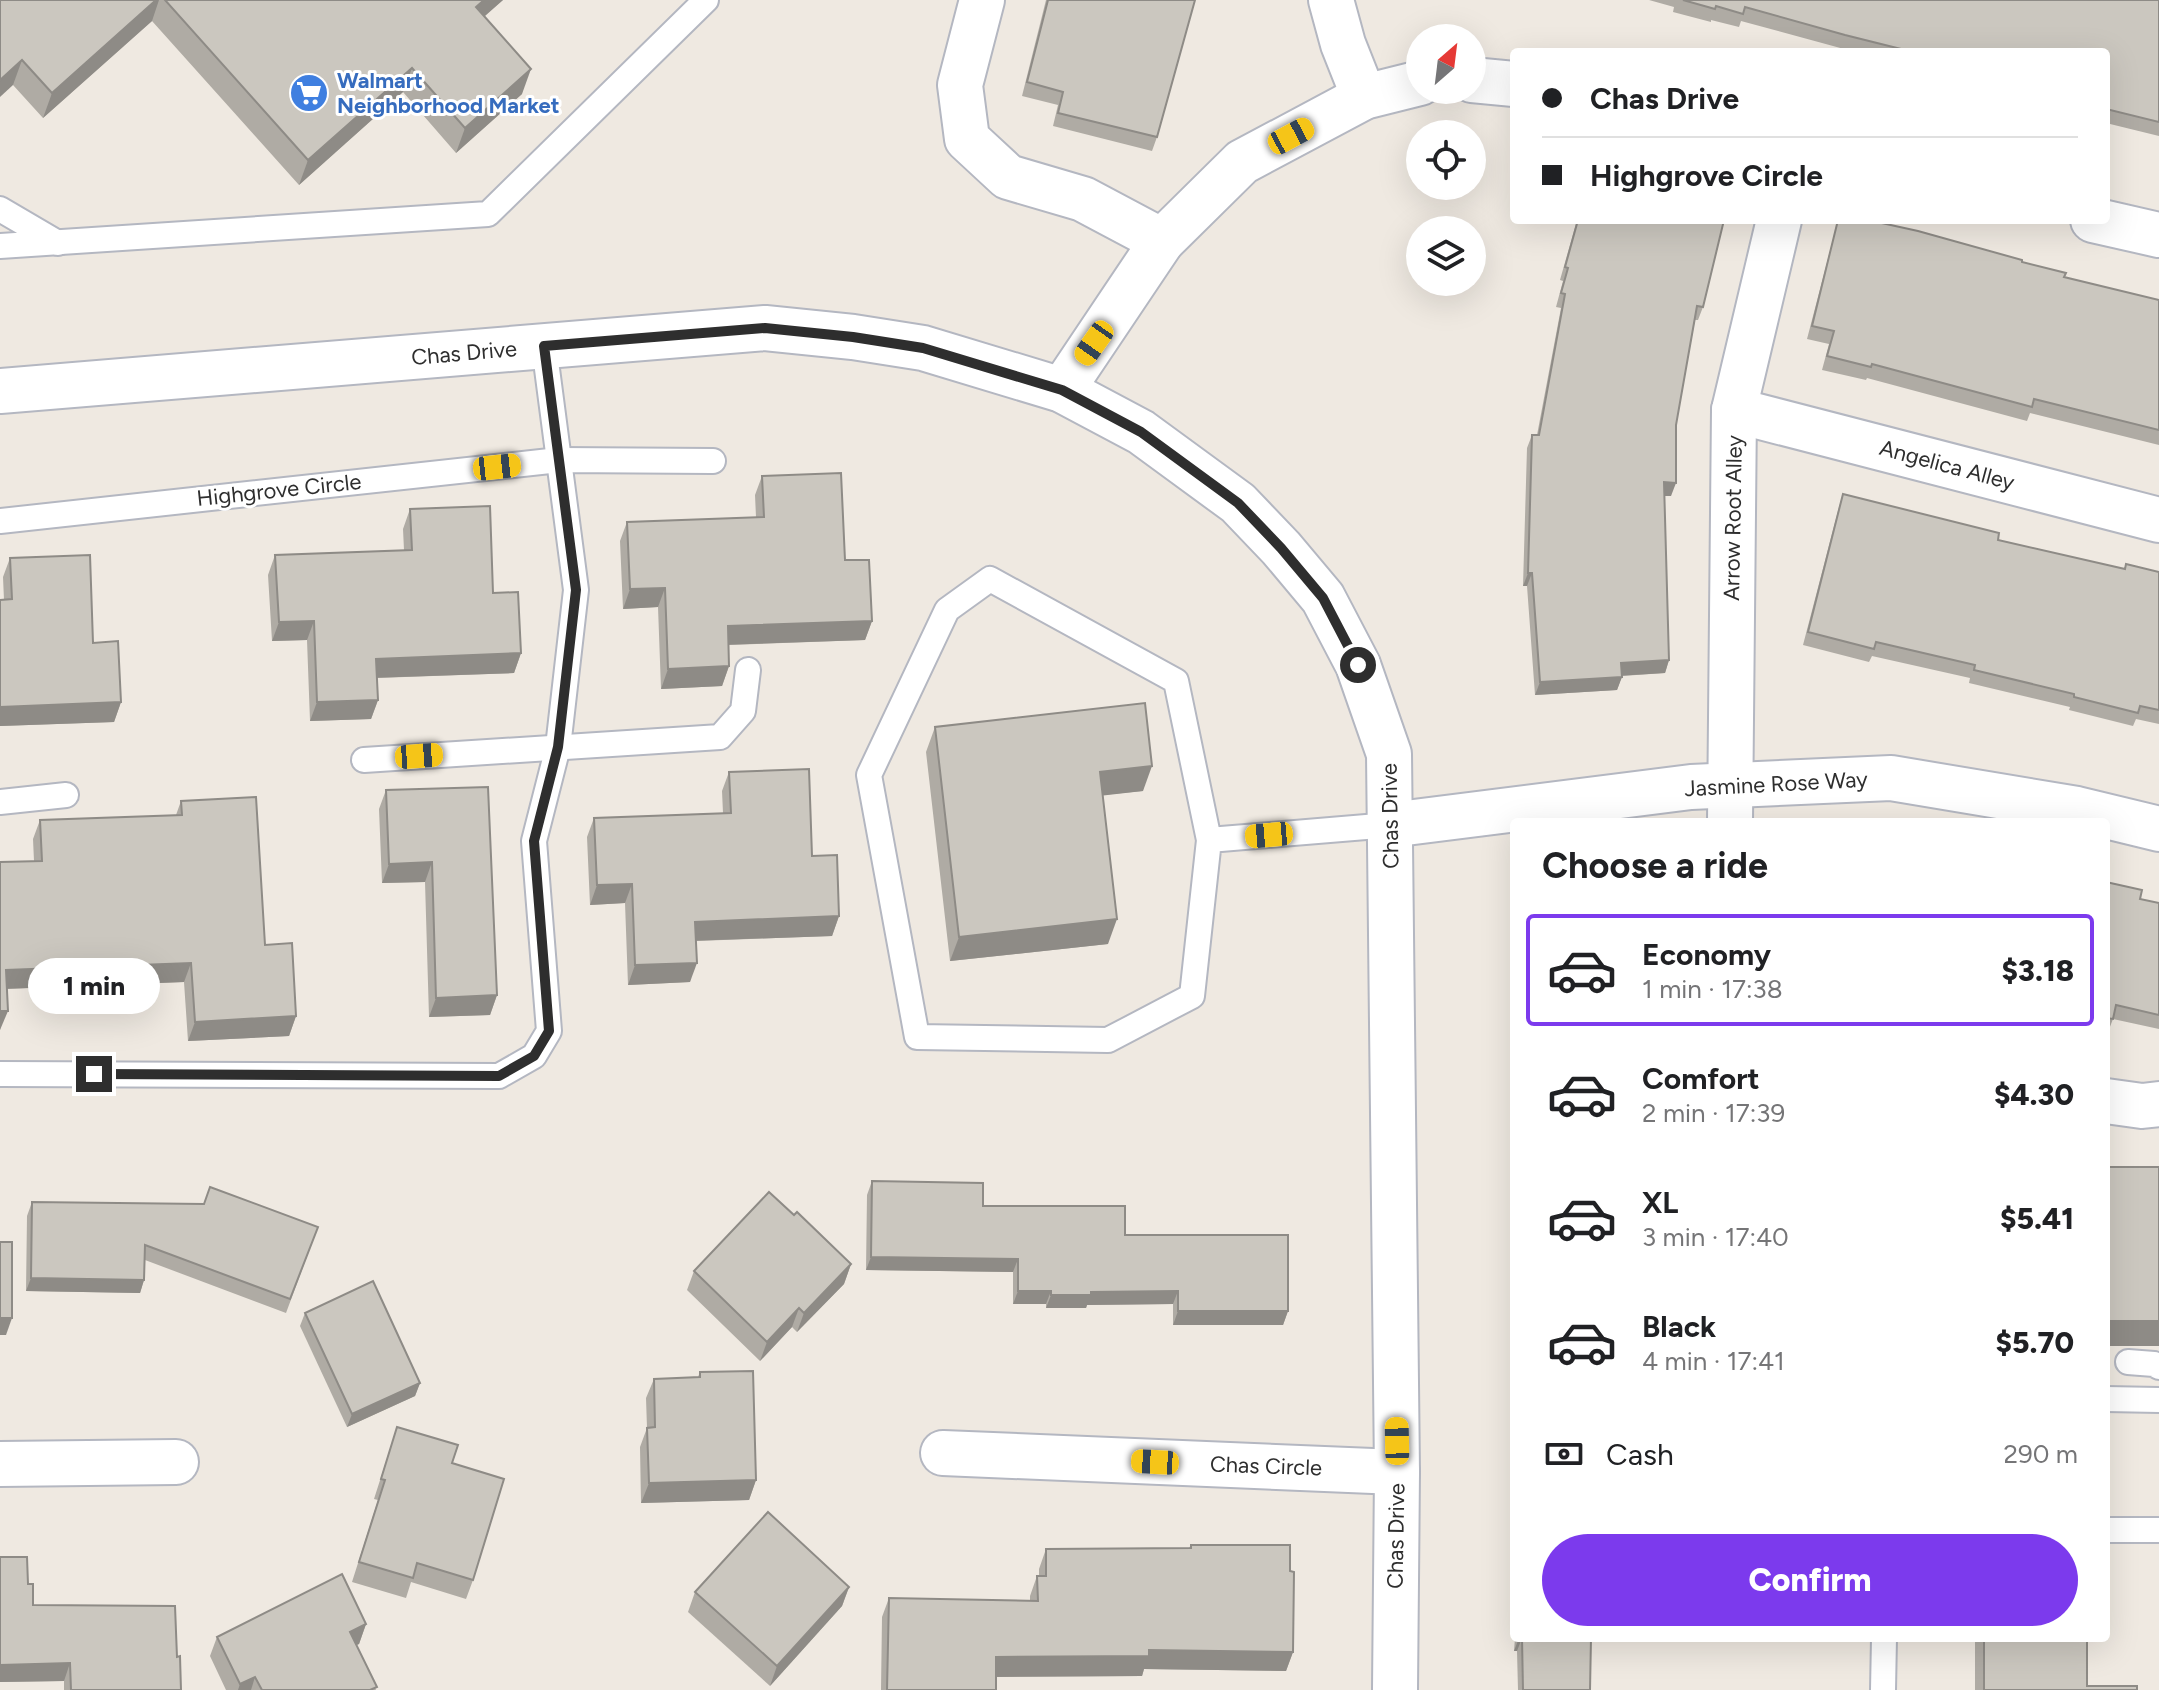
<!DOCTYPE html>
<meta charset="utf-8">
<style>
body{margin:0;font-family:Figtree,sans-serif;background:#f6f6f6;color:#202124;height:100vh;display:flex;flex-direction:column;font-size:30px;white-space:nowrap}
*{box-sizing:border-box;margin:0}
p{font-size:26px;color:#757577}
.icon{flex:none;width:44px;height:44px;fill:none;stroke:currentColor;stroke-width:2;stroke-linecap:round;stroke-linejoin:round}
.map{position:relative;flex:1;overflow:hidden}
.drawer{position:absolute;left:1510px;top:818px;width:600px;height:824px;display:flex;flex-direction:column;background:#fff;border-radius:8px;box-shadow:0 8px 32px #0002}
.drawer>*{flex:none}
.guide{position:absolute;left:1510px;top:48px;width:600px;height:176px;border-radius:8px;box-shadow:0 8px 32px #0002;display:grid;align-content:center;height:176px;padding:0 32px;background:#fff}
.needle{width:52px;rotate:28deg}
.tools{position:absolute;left:1406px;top:24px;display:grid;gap:16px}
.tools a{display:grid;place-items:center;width:80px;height:80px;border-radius:50%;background:#fff;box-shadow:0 8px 32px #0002;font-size:40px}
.end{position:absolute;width:36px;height:36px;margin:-18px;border:10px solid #2e2e2e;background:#fff;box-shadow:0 0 0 4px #fff}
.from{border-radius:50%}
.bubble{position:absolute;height:56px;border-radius:28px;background:#fff;box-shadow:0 8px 32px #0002;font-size:26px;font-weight:800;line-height:56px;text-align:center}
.car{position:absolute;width:24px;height:48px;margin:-24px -12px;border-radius:10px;box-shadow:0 0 6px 2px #0007;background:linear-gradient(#f5c518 24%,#345 0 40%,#f5c518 0 76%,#345 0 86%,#f5c518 0)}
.guide b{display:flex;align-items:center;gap:28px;height:76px;font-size:30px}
.guide b+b{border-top:2px solid #e0e0e0}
.guide i{width:20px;height:20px;background:#202124}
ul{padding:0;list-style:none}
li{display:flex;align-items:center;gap:24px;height:112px;margin:0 16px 12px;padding:0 16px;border:4px solid transparent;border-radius:8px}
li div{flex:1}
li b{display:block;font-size:30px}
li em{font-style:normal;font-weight:800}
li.current{border-color:#7c3aed}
li>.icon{width:72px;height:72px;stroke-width:1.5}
h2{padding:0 32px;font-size:36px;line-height:96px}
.pay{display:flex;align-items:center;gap:20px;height:88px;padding:0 32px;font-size:30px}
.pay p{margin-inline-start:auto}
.button{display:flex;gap:16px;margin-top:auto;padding:16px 32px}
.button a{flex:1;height:92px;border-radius:48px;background:#7c3aed;color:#fff;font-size:32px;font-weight:800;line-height:92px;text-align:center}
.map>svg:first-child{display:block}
</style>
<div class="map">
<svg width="2159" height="1690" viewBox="0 0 2159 1690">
<rect width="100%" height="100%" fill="#efe9e1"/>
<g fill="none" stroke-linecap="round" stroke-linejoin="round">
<!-- lane casing -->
<g stroke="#b4b7c1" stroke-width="28">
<g id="lane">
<path d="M 0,209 L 58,243"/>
<path d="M 0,246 L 488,214 L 706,0"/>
<path d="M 0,521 L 559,460 L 713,461"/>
<path d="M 364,760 L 720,737 L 743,711 L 748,670"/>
<path d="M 0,802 L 66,795"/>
<path d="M 1209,840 L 1176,681 L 990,579 L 947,610 L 869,775 L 917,1037 L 1108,1040 L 1192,996 L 1209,840 L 1390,825"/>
<path d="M 0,1074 L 499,1076 L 534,1056 L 549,1031 L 534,841 L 558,747 L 576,590 L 544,346"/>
<path d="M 2128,1362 L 2154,1364 L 2159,1367"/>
<path d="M 2106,1399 L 2159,1400"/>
<path d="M 2106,1530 L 2159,1530"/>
<path d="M 1883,1690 L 1884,1638"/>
</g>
</g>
<!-- street casing -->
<g stroke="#b4b7c1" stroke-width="48">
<g id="street">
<path d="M 982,0 L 960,85 L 967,139 L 1008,177 L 1083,199 L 1162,241"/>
<path d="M 1331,0 L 1343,44 L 1364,97"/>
<path d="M 1472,80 L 1514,84"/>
<path d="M 2093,220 L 2159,235"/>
<path d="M 1062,390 L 1162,241 L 1242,162 L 1364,97 L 1420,83"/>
<path d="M 0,391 L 765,328 L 853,337 L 923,348 L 1062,390 L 1141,432 L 1238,503 L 1281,548 L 1323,598 L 1358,665 L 1389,754 L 1397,1472 L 1395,1690"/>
<path d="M 1734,410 L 2159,520"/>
<path d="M 1730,822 L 1734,410 L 1779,220"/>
<path d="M 1390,825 L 1691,787 L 1891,778 L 2077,809 L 2159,829"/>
<path d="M 2106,1101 L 2142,1106 L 2159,1104"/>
<path d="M 943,1453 L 1397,1472"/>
<path d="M 0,1464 L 176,1462"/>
</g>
</g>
<!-- lane -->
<use href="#lane" stroke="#fff" stroke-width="24"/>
<!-- street -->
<use href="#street" stroke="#fff" stroke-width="44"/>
</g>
<!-- wall -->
<g fill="#afaba4">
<path d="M 0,0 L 503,0 L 484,16 L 522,94 L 456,153 L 403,92 L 299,185 L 152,21 L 43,118 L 13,85 Z"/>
<path d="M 1046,0 L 1195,0 L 1157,137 L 1152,151 L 1053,126 L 1058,105 L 1022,96 Z"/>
<path d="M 1649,0 L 2159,0 L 2159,136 L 2106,123 L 2106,52 L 1855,52 L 1741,21 L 1739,27 L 1711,20 L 1711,22 L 1673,12 L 1674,7 Z"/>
<path d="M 1577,220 L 1724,220 L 1703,307 L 1698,320 L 1695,320 L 1676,425 L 1671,496 L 1664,496 L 1669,660 L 1665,673 L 1622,676 L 1617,690 L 1535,695 L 1527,586 L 1523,586 L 1527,448 L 1532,435 L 1537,435 L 1561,308 L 1556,307 L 1563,281 L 1560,280 Z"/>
<path d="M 1838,220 L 1868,220 L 2022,262 L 2064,277 L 2159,300 L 2159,445 L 2030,413 L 2027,421 L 1867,378 L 1866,380 L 1822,370 L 1829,344 L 1807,339 Z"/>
<path d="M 762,476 L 845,560 L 872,621 L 865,640 L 728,645 L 729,666 L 722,686 L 661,689 L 658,607 L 623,609 L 620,541 L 627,522 L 756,517 L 755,495 Z"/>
<path d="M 1843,494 L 1998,540 L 2124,569 L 2159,572 L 2159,724 L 2136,719 L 2133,726 L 2069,710 L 2070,707 L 1969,683 L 1970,678 L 1872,656 L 1869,662 L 1803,645 L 1839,507 Z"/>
<path d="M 410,509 L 493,593 L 521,653 L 514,673 L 377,678 L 378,700 L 371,719 L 310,721 L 307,640 L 272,641 L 268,575 L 275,555 L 404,550 L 403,529 Z"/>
<path d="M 10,558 L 93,643 L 121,702 L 114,722 L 0,726 L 0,600 L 4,600 L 3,577 Z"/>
<path d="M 935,727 L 1143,791 L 1102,795 L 1108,944 L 950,961 L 926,752 Z"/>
<path d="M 729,772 L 812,856 L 839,916 L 832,936 L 696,941 L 690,982 L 628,985 L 625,903 L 590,905 L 587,837 L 594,818 L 723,813 L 722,791 Z"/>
<path d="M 488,787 L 497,995 L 490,1015 L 429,1017 L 425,882 L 382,883 L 379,809 L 386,790 Z"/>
<path d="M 181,801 L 265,945 L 296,1016 L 289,1036 L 188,1041 L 184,982 L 7,989 L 0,1030 L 0,862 L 34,861 L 33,839 L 40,820 L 176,815 Z"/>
<path d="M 2106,882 L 2140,899 L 2159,903 L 2159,1029 L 2113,1019 L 2108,1032 L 2106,1032 Z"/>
<path d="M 872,1181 L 1125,1235 L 1288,1311 L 1283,1325 L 1173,1325 L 1173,1304 L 1087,1305 L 1086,1308 L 1046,1308 L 1046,1304 L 1013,1304 L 1013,1272 L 866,1270 L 867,1195 Z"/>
<path d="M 32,1202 L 318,1227 L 286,1313 L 145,1260 L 144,1280 L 140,1293 L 26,1291 L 27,1216 Z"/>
<path d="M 794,1215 L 851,1264 L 844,1284 L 797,1332 L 792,1327 L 760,1361 L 687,1290 L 694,1271 Z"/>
<path d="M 305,1313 L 420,1383 L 415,1396 L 347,1427 L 300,1326 Z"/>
<path d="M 700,1372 L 756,1480 L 749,1500 L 641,1503 L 640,1447 L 647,1428 L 646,1398 L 654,1379 L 698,1377 Z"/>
<path d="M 397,1427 L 452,1463 L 473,1580 L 466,1599 L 411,1582 L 406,1598 L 352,1582 L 378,1500 L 374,1499 Z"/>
<path d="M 1191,1545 L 1290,1571 L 1293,1652 L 1286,1671 L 1144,1669 L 1142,1676 L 996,1677 L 996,1690 L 881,1690 L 882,1617 L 889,1598 L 1030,1601 L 1030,1596 L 1037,1576 L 1039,1576 L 1039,1569 L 1046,1549 L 1189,1548 Z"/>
<path d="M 0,1557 L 28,1584 L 33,1605 L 177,1657 L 181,1690 L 64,1690 L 64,1681 L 0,1682 Z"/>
<path d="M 1514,1562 L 1514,1621 L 1510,1620 Z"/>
<path d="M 849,1587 L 842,1606 L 770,1686 L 688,1612 L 695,1592 Z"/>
<path d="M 366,1624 L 359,1644 L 356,1645 L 376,1690 L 226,1690 L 210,1656 L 217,1637 Z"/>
<path d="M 1515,1638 L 1591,1638 L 1590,1690 L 1518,1690 L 1517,1651 L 1514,1651 Z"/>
<path d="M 1975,1638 L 2087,1638 L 2087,1686 L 2137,1690 L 1975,1690 Z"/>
</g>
<!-- shaded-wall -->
<g fill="#8e8b86">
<path d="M 156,0 L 159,0 L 152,21 L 43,118 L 52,93 Z"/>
<path d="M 484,0 L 503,0 L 467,32 L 476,7 Z"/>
<path d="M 22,60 L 13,85 L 0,97 L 0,80 Z"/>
<path d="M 412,68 L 403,92 L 299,185 L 308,160 Z"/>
<path d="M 531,69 L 522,94 L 456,153 L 465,128 Z"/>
<path d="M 1664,482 L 1676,483 L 1671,496 L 1659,496 Z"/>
<path d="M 1528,573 L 1532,573 L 1527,586 L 1523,586 Z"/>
<path d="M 665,588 L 658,607 L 623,609 L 630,589 Z"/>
<path d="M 314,621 L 307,640 L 272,641 L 279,622 Z"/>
<path d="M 872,621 L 865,640 L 721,645 L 728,626 Z"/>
<path d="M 521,653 L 514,673 L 369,678 L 376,659 Z"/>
<path d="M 1669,660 L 1665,673 L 1616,676 L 1621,663 Z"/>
<path d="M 729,666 L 722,686 L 661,689 L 668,669 Z"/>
<path d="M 1622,677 L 1617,690 L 1535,695 L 1540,682 Z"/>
<path d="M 378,700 L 371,719 L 310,721 L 317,702 Z"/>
<path d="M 121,702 L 114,722 L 0,726 L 0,707 Z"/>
<path d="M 1152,766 L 1143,791 L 1090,797 L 1100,772 Z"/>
<path d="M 432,862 L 425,882 L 382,883 L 389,864 Z"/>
<path d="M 632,884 L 625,903 L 590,905 L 597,885 Z"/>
<path d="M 839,916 L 832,936 L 688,941 L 695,922 Z"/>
<path d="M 1117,919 L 1108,944 L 950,961 L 959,937 Z"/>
<path d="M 191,963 L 184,982 L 0,989 L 6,970 Z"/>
<path d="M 697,963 L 690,982 L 628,985 L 635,965 Z"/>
<path d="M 497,995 L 490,1015 L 429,1017 L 436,998 Z"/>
<path d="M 0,1011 L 8,1011 L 0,1030 Z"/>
<path d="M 296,1016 L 289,1036 L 188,1041 L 195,1022 Z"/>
<path d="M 871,1257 L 1018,1259 L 1013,1272 L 866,1270 Z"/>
<path d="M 851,1264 L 844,1284 L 797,1332 L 804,1313 Z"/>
<path d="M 31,1278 L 144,1280 L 140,1293 L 26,1291 Z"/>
<path d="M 1018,1291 L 1051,1291 L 1046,1304 L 1013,1304 Z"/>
<path d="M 1178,1291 L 1173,1304 L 1087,1305 L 1086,1308 L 1046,1308 L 1051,1295 L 1091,1292 Z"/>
<path d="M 799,1308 L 792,1327 L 760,1361 L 767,1342 Z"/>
<path d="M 1178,1311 L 1288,1311 L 1283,1325 L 1173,1325 Z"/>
<path d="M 0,1318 L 12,1318 L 6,1335 L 0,1335 Z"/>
<rect x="2106" y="1321" width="53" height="25"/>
<path d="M 420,1383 L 415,1396 L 347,1427 L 352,1414 Z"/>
<path d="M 756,1480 L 749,1500 L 641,1503 L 649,1483 Z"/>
<path d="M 849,1587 L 842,1606 L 770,1686 L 777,1666 Z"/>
<path d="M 1514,1610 L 1514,1621 L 1510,1620 Z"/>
<path d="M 366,1624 L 359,1644 L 343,1651 L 350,1632 Z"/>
<path d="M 1519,1638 L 1522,1638 L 1517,1651 L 1514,1651 Z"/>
<path d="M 1149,1650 L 1293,1652 L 1286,1671 L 1144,1669 L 1142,1676 L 989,1677 L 996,1657 Z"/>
<path d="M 70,1663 L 64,1681 L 0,1682 L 0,1665 Z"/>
<path d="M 255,1677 L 251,1690 L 238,1690 L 240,1684 Z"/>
</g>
<!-- building -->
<g fill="#cbc7bf" stroke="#8e8b86" stroke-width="2">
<path d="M 0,0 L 156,0 L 52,93 L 22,60 L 0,80 Z"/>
<path d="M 165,0 L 484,0 L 476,7 L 531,69 L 465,128 L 412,68 L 308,160 Z"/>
<path d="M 1048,0 L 1195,0 L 1157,137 L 1058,113 L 1063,92 L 1027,82 Z"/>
<path d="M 1683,0 L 2159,0 L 2159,122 L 2106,109 L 2106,52 L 1913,52 L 1845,35 L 1745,7 L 1743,14 L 1716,6 L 1715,9 Z"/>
<path d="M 1578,220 L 1724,220 L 1703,307 L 1697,306 L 1676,425 L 1676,483 L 1664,482 L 1669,660 L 1621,663 L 1622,677 L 1540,682 L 1532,573 L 1528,573 L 1532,435 L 1539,435 L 1565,294 L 1561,293 L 1568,268 L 1565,267 Z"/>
<path d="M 1838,220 L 1868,220 L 1918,231 L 2022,260 L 2022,262 L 2066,273 L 2064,277 L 2159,300 L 2159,430 L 2034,399 L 2032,407 L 1872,364 L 1871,367 L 1827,356 L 1834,331 L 1812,326 Z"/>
<path d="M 841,473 L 845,560 L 869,560 L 872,621 L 728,626 L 729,666 L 668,669 L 665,588 L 630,589 L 627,522 L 764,517 L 762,476 Z"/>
<path d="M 1843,494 L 1999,533 L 1998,540 L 2125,569 L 2126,564 L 2159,572 L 2159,710 L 2140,706 L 2138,713 L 2074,697 L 2074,694 L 1974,670 L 1975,665 L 1876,642 L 1874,649 L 1808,632 Z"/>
<path d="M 490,506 L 493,593 L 518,592 L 521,653 L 376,659 L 378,700 L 317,702 L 314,621 L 279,622 L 275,555 L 412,550 L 410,509 Z"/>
<path d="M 90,555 L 93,643 L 118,641 L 121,702 L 0,707 L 0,600 L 12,599 L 10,558 Z"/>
<path d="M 1145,703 L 1152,766 L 1100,772 L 1117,919 L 959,937 L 935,727 Z"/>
<path d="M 809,769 L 812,856 L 837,855 L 839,916 L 695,922 L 697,963 L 635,965 L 632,884 L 597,885 L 594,818 L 731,813 L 729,772 Z"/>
<path d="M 488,787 L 497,995 L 436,998 L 432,862 L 389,864 L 386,790 Z"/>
<path d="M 256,797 L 265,945 L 292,943 L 296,1016 L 195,1022 L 191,963 L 6,970 L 8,1011 L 0,1011 L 0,862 L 42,861 L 40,820 L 182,815 L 181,801 Z"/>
<path d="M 2106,882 L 2142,890 L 2140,899 L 2159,903 L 2159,1015 L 2116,1005 L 2113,1019 L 2106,1018 Z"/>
<rect x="2106" y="1167" width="53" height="154"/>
<path d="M 872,1181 L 983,1183 L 983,1206 L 1125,1206 L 1125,1235 L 1288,1235 L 1288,1311 L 1178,1311 L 1178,1291 L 1091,1292 L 1091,1295 L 1051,1295 L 1051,1291 L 1018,1291 L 1018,1259 L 871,1257 Z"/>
<path d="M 210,1187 L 318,1227 L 290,1299 L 145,1245 L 144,1280 L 31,1278 L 32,1202 L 204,1204 Z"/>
<path d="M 769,1192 L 794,1215 L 797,1212 L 851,1264 L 804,1313 L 799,1308 L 767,1342 L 694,1271 Z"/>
<rect x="0" y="1242" width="12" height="76"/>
<path d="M 373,1281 L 420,1383 L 352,1414 L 305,1313 Z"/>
<path d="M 753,1371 L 756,1480 L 649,1483 L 647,1428 L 655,1427 L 654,1379 L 700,1377 L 700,1372 Z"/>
<path d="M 397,1427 L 458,1445 L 452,1463 L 504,1479 L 473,1580 L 417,1563 L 413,1578 L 359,1562 L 385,1480 L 381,1479 Z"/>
<path d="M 768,1512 L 849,1587 L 777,1666 L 695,1592 Z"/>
<path d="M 1191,1545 L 1290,1545 L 1290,1571 L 1294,1572 L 1293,1652 L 1149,1650 L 1149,1656 L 996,1657 L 996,1690 L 887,1690 L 889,1598 L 1038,1601 L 1037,1576 L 1046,1576 L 1046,1549 L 1191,1548 Z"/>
<path d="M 0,1557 L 27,1557 L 28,1584 L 33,1584 L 33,1605 L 175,1606 L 177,1657 L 180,1656 L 181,1690 L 71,1690 L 70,1663 L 0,1665 Z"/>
<path d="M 342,1574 L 366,1624 L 350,1632 L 377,1687 L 370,1690 L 262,1690 L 255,1677 L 240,1684 L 217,1637 Z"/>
<path d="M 1522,1638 L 1591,1638 L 1590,1690 L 1523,1690 Z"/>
<path d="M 1984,1638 L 2087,1638 L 2087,1686 L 2137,1686 L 2137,1690 L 1984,1690 Z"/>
</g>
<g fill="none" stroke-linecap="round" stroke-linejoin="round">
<!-- route -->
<path stroke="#2e2e2e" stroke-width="10" d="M 94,1074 L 499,1076 L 534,1056 L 549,1031 L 534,841 L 558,747 L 576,590 L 544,346 L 765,328 L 853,337 L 923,348 L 1062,390 L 1141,432 L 1238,503 L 1281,548 L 1323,598 L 1358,665"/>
</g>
<!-- icons -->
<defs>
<g id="supermarket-disc" transform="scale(2)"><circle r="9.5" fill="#3f7fe0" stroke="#fff"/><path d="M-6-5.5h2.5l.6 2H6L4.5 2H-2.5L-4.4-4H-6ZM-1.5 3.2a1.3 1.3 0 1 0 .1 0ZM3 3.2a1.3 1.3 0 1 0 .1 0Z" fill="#fff"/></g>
</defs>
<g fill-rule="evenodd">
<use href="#supermarket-disc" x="309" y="93"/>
</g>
<g text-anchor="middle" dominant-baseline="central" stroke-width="6" stroke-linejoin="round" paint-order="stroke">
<!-- shop labels -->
<g font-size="22" font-weight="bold" fill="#366cbe" stroke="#fff" text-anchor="start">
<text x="337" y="80">Walmart<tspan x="337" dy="25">Neighborhood Market</tspan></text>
</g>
<!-- street labels -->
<g font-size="22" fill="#2e2e2e" stroke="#fff">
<text transform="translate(464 353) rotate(-5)">Chas Drive</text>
<text transform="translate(1947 465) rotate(15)">Angelica Alley</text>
<text transform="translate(279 490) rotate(-6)">Highgrove Circle</text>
<text transform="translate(1733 518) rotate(-89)">Arrow Root Alley</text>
<text transform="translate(1776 784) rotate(-3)">Jasmine Rose Way</text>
<text transform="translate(1390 816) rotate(-91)">Chas Drive</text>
<text transform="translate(1266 1466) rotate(2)">Chas Circle</text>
<text transform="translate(1396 1536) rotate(-89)">Chas Drive</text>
</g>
</g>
</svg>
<div class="tools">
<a><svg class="needle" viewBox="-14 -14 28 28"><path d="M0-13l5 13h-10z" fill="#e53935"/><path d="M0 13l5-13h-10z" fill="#757577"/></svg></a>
<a><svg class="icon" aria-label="locate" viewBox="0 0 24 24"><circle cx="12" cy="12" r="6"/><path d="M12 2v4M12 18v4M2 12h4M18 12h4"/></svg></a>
<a><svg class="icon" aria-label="layers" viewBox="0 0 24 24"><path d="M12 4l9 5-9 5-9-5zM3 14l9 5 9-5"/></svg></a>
</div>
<i class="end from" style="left:1358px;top:665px"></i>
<i class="end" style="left:94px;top:1074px"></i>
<div class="bubble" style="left:28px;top:958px;width:132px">1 min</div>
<i class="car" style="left:1291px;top:136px;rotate:62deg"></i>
<i class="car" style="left:1094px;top:343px;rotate:215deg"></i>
<i class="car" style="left:497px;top:467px;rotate:84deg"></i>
<i class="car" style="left:419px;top:756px;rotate:86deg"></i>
<i class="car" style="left:1269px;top:835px;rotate:265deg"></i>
<i class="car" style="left:1397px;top:1441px;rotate:359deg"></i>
<i class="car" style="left:1155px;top:1462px;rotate:273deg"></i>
<div class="guide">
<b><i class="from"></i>Chas Drive</b>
<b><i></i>Highgrove Circle</b>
</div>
<section class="drawer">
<h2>Choose a ride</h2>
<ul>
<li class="current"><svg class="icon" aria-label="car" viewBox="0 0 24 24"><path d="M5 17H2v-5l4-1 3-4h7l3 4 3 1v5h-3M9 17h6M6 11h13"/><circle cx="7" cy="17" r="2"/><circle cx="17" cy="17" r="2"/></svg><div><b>Economy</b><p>1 min · 17:38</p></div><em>$3.18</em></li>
<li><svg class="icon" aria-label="car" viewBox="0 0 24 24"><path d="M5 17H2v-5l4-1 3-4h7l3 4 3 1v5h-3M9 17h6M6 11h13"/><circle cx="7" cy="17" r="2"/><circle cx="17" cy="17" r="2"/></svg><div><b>Comfort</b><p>2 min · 17:39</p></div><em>$4.30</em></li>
<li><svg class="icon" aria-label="car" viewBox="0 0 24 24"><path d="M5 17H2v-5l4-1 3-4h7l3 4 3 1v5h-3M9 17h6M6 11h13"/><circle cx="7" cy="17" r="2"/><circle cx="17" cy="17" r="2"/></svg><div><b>XL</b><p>3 min · 17:40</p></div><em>$5.41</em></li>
<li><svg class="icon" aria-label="car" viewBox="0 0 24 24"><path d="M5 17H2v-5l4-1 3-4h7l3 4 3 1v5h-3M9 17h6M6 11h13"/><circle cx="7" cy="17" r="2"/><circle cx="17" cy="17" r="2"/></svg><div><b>Black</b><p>4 min · 17:41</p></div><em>$5.70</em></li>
</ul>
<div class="pay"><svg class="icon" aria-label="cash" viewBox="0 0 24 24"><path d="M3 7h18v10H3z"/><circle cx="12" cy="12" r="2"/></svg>Cash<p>290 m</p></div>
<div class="button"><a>Confirm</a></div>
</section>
</div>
